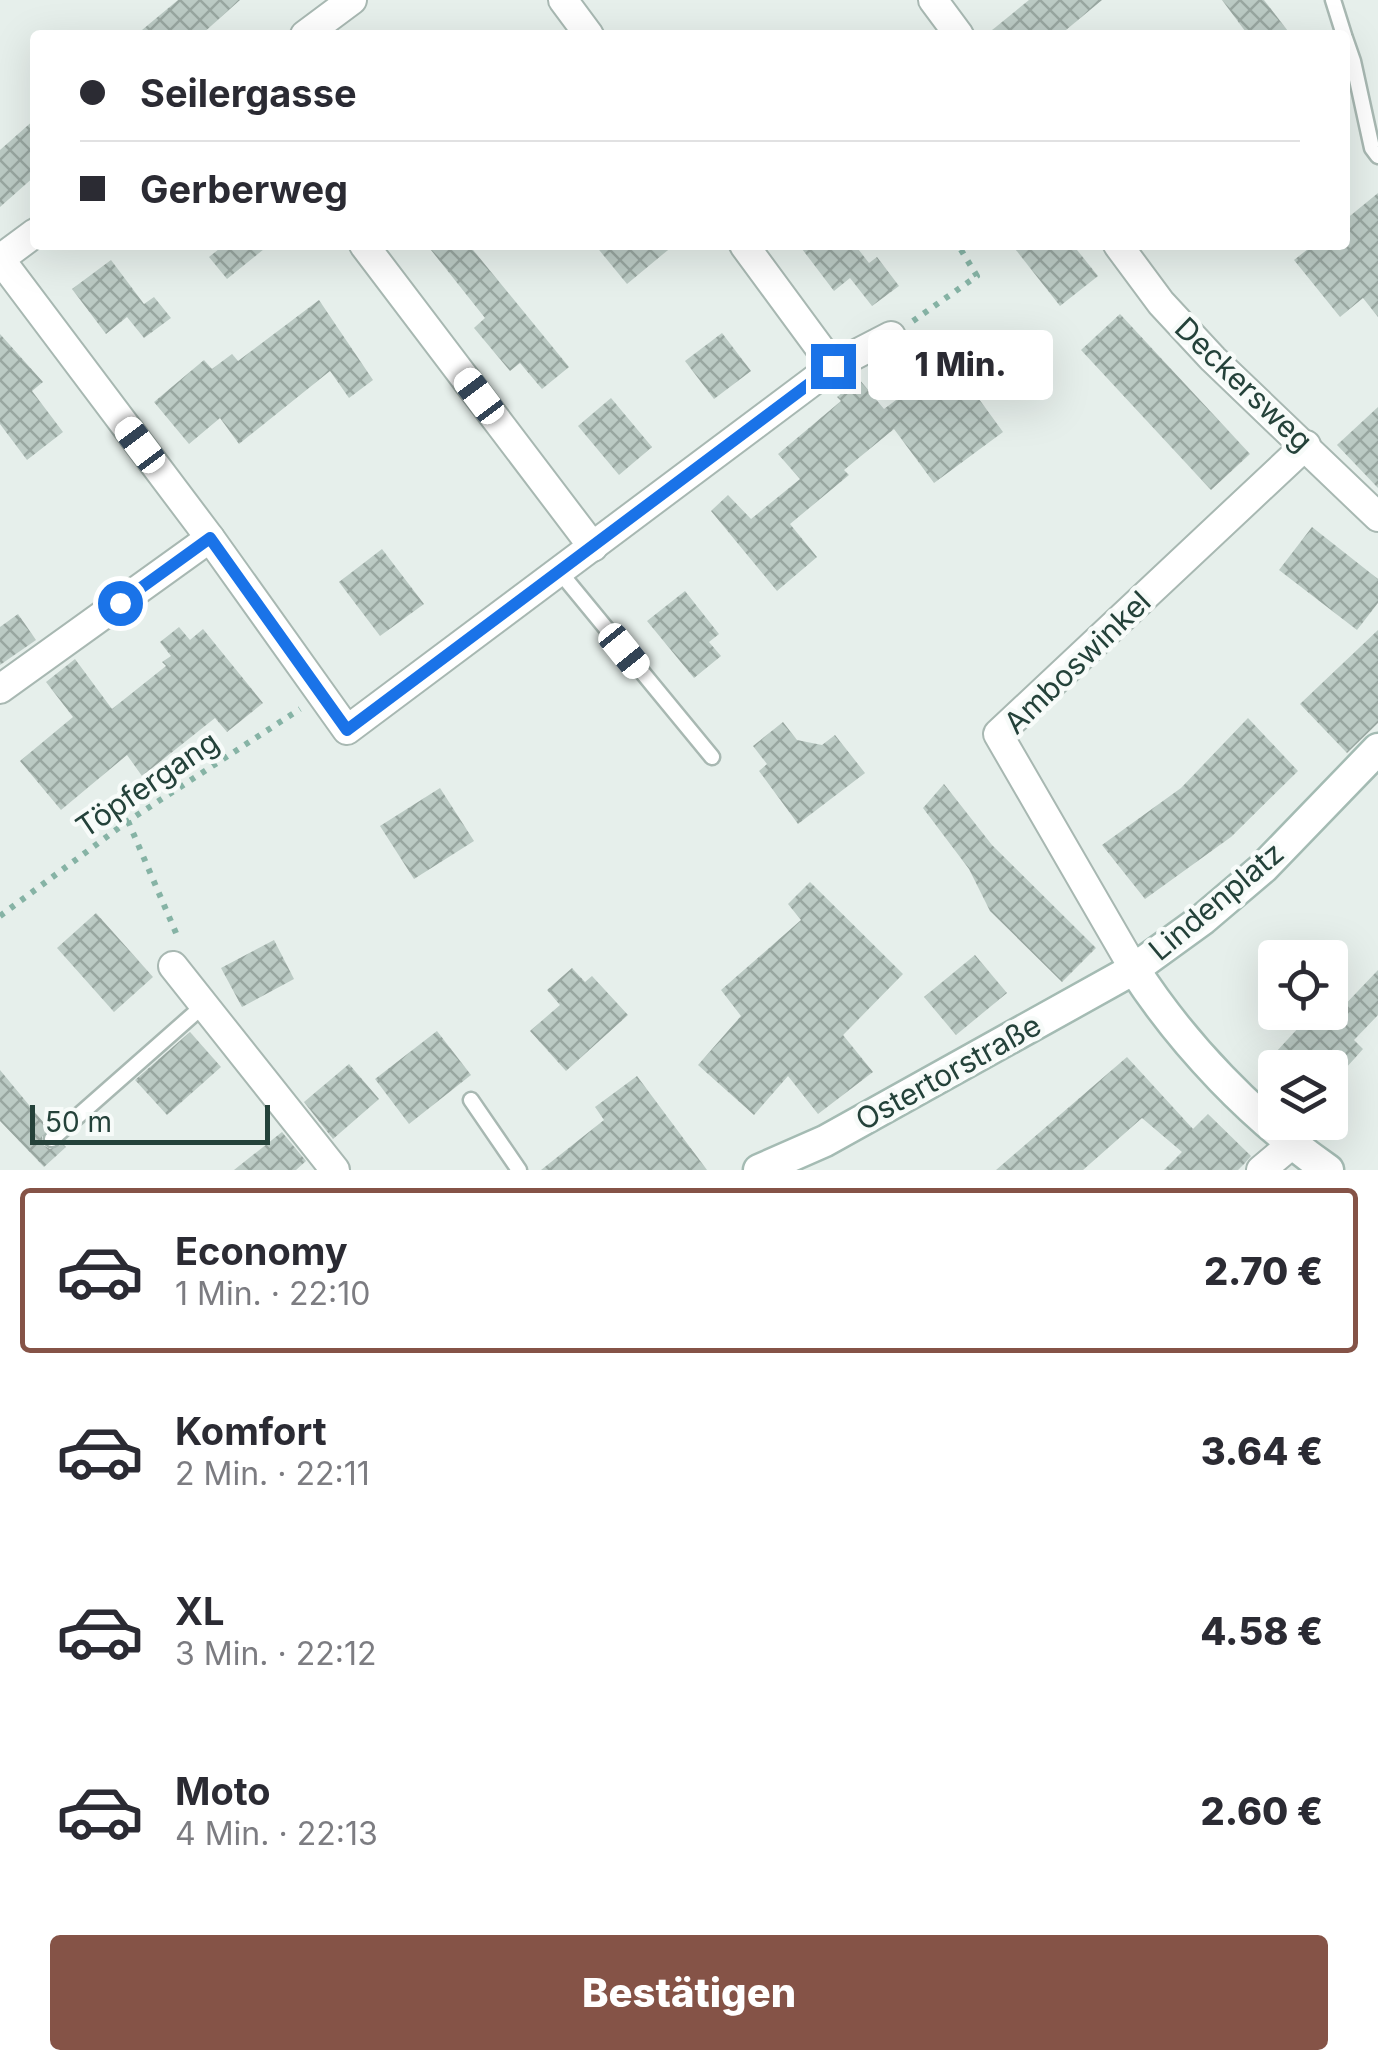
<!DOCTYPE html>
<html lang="de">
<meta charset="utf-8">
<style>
body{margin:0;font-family:Inter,sans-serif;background:#f2f2f3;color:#2b2b33;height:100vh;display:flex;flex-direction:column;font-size:38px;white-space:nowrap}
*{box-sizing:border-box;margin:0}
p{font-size:32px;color:#7c7c81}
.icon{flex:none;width:55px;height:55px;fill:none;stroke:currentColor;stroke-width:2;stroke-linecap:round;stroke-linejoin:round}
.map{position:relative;height:1170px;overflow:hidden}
.sheet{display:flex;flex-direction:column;background:#fff;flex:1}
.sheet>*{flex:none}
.banner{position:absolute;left:30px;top:30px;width:1320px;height:220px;border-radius:10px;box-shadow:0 10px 40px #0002;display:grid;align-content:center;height:220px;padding:0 50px;background:#fff}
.fabs{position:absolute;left:1258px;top:940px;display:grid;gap:20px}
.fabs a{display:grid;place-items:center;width:90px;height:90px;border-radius:10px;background:#fff;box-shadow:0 10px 40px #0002;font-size:50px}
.scale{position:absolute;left:30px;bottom:25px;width:240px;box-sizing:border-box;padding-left:10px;border:5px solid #24423a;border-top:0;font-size:28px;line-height:35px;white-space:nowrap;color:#24423a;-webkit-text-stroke:8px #f7fbf9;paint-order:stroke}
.end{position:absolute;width:45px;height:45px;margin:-22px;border:12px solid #1a73e8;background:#fff;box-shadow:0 0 0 5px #fff}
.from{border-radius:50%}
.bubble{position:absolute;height:70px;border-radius:10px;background:#fff;box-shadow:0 10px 40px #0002;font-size:32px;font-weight:800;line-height:70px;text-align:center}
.car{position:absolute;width:30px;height:60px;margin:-30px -15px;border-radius:12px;box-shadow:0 0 8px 2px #0007;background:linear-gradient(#fff 24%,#345 0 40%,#fff 0 76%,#345 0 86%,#fff 0)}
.banner b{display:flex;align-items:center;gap:35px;height:95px;font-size:38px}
.banner b+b{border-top:2px solid #e1e1e2}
.banner i{width:25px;height:25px;background:#2b2b33}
ul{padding:18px 0 0;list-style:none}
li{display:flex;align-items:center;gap:30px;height:165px;margin:0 20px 15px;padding:0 30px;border:5px solid transparent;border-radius:10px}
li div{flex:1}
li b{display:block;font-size:38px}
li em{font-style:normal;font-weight:800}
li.selected{border-color:#855347}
li>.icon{width:90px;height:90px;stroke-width:1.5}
.primary-button{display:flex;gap:20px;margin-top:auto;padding:20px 50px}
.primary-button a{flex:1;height:115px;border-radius:10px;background:#855347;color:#fff;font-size:40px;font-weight:800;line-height:115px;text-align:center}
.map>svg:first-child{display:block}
</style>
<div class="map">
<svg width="1378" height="1170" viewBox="0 0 1378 1170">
<defs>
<pattern id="building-cross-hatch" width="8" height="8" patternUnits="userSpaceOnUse" patternTransform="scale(2.5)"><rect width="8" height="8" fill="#bbcac4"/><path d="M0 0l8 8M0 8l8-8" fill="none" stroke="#98a6a0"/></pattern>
</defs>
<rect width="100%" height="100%" fill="#e6efeb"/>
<!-- building -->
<g fill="url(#building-cross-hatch)">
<path d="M 178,0 L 240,0 L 201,35 L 136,35 Z"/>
<path d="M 1029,0 L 1102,0 L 1060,35 L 986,35 Z"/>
<path d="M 1222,0 L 1264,0 L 1291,35 L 1248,35 Z"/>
<path d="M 35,119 L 35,176 L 0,207 L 0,150 Z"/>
<path d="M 1378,193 L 1378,317 L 1363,298 L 1340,317 L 1294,260 L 1313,245 L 1345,245 L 1345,220 Z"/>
<path d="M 224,245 L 269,245 L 227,279 L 209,257 Z"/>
<path d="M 427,245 L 469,245 L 569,367 L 542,389 L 520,363 L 510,371 L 474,328 L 485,318 Z"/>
<path d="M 595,245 L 674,245 L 627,284 Z"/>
<path d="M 799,245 L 855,245 L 869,263 L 877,257 L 899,286 L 872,306 L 850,278 L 834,291 Z"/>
<path d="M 1012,245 L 1073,245 L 1098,276 L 1060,306 Z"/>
<path d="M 111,260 L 144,304 L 154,297 L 171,318 L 144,338 L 127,317 L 106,334 L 72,289 Z"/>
<path d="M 319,300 L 373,380 L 349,398 L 330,371 L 239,444 L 220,418 L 189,444 L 154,402 L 204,360 L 212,369 L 232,354 L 238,361 Z"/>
<path d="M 1120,314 L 1250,454 L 1211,490 L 1081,350 Z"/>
<path d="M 722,333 L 751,371 L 714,399 L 685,361 Z"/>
<path d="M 0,334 L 43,382 L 32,391 L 63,432 L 27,460 L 0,424 Z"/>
<path d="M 936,370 L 954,395 L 968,384 L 1003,432 L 934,483 L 894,429 L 844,470 L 849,475 L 790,524 L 817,557 L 777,591 L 711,511 L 728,495 L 751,519 L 800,479 L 778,454 L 841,401 L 837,397 L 859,379 L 884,409 Z"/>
<path d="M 611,398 L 652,447 L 619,475 L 578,426 Z"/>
<path d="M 1378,407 L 1378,488 L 1337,445 Z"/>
<path d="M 1312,527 L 1378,579 L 1378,603 L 1357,630 L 1279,570 Z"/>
<path d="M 382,549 L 424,604 L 380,636 L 339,582 Z"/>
<path d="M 685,591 L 719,634 L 709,642 L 721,656 L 694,678 L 647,621 Z"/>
<path d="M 18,614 L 36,640 L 0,665 L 0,627 Z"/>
<path d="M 179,627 L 190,640 L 203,629 L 263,703 L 227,732 L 215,718 L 142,776 L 127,755 L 61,810 L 20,761 L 73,717 L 46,682 L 75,659 L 112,709 L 166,666 L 162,662 L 171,656 L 160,642 Z"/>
<path d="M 1378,630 L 1378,723 L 1347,753 L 1300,704 Z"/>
<path d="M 1248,718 L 1298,771 L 1231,837 L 1145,899 L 1102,845 L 1181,788 Z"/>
<path d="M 783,722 L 797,740 L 822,745 L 835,735 L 865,773 L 798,824 L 759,771 L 767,764 L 753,746 Z"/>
<path d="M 944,784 L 992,845 L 1096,948 L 1062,982 L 990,911 L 969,869 L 923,808 Z"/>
<path d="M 440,788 L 474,841 L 414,879 L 380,826 Z"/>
<path d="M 810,882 L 903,974 L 843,1035 L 873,1072 L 818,1114 L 788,1076 L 754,1115 L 698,1065 L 741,1016 L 721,990 L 801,920 L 788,904 Z"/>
<path d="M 96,913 L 153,977 L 114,1012 L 57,948 Z"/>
<path d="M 274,940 L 294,979 L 242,1007 L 221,968 Z"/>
<path d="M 975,955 L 1007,993 L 956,1035 L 924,997 Z"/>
<path d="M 572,968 L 585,982 L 592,976 L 628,1015 L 566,1071 L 530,1031 L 560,1005 L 547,990 Z"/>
<path d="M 1378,970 L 1378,1015 L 1354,1040 L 1363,1049 L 1346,1068 L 1293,1068 L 1276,1052 L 1313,1012 L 1338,1012 Z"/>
<path d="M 437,1031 L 471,1075 L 409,1124 L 375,1079 Z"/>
<path d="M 190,1032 L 221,1067 L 167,1115 L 135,1080 Z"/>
<path d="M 1127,1057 L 1193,1129 L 1208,1114 L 1251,1156 L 1245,1163 L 1238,1170 L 1164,1170 L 1182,1152 L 1142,1118 L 1083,1170 L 996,1170 Z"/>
<path d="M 349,1064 L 379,1099 L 333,1139 L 304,1102 Z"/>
<path d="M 0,1070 L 48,1128 L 42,1137 L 43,1145 L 50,1149 L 63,1144 L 66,1147 L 44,1167 L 0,1121 Z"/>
<path d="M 637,1076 L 707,1170 L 541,1170 L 604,1120 L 595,1107 Z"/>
<path d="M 282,1132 L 306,1161 L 296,1170 L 234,1170 Z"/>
</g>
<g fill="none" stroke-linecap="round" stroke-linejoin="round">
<!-- lane casing -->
<g stroke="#a8b8b2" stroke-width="19">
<g id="lane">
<path d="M 1333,0 L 1344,35"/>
<path d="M 1345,38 L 1353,61 L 1372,148 L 1378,156"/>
<path d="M 559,571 L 712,757"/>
<path d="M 471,1100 L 519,1170"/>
<path d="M 52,1139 L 204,1005"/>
</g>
</g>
<!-- street casing -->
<g stroke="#a8b8b2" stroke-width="32">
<g id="street">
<path d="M 563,0 L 589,35"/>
<path d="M 933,0 L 959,35"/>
<path d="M 305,35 L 352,0"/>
<path d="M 35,233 L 0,259 L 210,538 L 347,730 L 833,366 L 891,336"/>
<path d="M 364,245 L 593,547"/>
<path d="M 744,245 L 833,366"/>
<path d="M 1118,245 L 1161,303 L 1213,359 L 1378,517"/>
<path d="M 0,689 L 210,538"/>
<path d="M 173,966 L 335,1170"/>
<path d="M 1134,969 L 998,734 L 1306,445"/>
<path d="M 1261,1170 L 1291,1145"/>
</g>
</g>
<!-- secondary casing -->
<g stroke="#a4bbb3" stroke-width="35">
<g id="secondary">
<path d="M 1134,969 C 1183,1045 1253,1118 1328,1170"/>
<path d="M 759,1170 L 825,1141 L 1134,969 L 1203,919 L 1263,868 L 1378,749"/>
</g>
</g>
<!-- path -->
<g stroke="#86b3a5" stroke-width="6" stroke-dasharray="5 8" stroke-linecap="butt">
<path d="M 913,321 L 977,276 L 958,245"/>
<path d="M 128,821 L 179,940"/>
<path d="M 0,916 L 128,821 L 300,709"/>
</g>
<!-- lane -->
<use href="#lane" stroke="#fff" stroke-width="14"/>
<!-- street -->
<use href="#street" stroke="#fff" stroke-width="28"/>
<!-- secondary -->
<use href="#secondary" stroke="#fff" stroke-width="30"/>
</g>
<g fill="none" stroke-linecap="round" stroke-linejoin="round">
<!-- route -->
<path stroke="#1a73e8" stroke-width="12" d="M 120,603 L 210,538 L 347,730 L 833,366"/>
</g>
<g text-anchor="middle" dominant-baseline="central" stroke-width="9" stroke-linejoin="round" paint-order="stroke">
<!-- street labels -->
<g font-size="30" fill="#24423a" stroke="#f7fbf9">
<text transform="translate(1244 384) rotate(44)">Deckersweg</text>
<text transform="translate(1077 662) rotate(-44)">Amboswinkel</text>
<text transform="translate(147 784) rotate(-34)">Töpfergang</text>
<text transform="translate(1216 901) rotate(-40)">Lindenplatz</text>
<text transform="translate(948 1072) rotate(-29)">Ostertorstraße</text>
</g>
</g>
</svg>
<div class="fabs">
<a><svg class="icon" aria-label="locate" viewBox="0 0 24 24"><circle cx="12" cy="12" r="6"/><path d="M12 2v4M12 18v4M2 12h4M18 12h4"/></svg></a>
<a><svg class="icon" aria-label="layers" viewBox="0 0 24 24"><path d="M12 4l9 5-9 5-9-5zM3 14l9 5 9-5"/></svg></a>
</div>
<div class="scale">50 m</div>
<i class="end from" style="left:120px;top:603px"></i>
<i class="end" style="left:833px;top:366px"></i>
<div class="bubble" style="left:868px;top:330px;width:185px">1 Min.</div>
<i class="car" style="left:479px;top:396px;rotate:323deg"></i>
<i class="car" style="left:140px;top:445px;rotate:323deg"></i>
<i class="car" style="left:624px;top:651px;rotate:141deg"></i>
<div class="banner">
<b><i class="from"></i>Seilergasse</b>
<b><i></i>Gerberweg</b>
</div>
</div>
<section class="sheet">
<ul>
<li class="selected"><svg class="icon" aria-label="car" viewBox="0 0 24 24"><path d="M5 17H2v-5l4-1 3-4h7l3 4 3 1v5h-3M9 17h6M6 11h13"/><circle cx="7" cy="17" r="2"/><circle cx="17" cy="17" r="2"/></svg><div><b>Economy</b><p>1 Min. · 22:10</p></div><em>2.70 €</em></li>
<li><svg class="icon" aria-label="car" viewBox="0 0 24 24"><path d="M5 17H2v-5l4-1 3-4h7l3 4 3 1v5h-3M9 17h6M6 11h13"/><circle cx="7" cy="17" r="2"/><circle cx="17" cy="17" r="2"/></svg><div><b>Komfort</b><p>2 Min. · 22:11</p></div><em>3.64 €</em></li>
<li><svg class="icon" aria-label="car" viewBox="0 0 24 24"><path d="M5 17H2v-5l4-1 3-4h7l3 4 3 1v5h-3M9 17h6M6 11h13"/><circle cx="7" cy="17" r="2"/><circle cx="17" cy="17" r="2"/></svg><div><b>XL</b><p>3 Min. · 22:12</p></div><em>4.58 €</em></li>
<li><svg class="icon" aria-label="car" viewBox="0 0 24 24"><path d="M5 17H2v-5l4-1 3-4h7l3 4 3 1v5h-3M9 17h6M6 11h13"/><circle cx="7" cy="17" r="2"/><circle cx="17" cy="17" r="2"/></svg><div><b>Moto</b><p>4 Min. · 22:13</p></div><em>2.60 €</em></li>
</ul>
<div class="primary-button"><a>Bestätigen</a></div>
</section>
